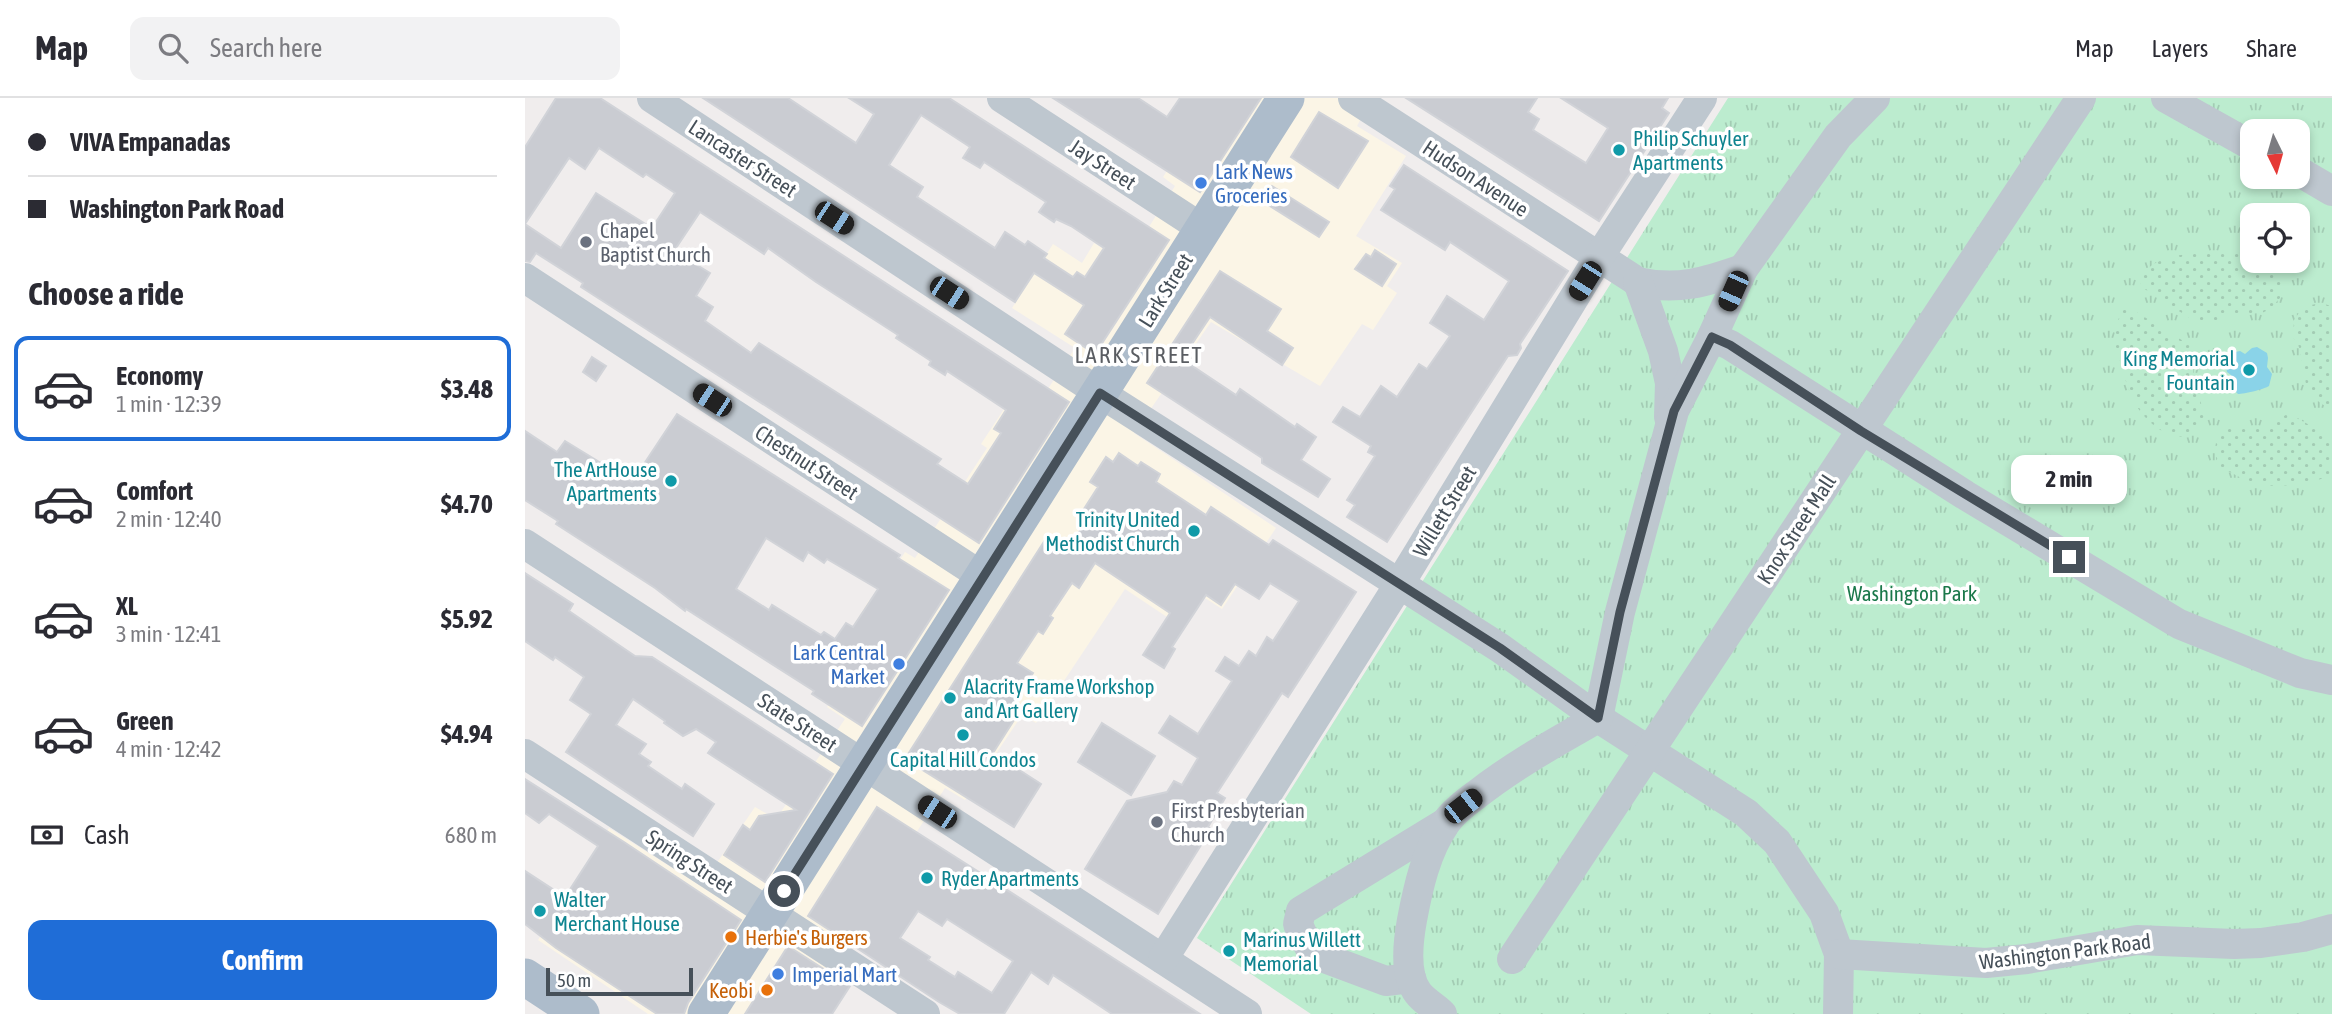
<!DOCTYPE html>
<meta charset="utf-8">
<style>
body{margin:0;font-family:"Asap Condensed",sans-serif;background:#f2f2f3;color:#2b2b33;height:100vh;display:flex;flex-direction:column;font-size:26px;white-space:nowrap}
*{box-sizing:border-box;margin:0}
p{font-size:23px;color:#7c7c81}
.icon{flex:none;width:38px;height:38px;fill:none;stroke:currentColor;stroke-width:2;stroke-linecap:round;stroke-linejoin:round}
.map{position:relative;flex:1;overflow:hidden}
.drawer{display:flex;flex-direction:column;background:#fff;width:525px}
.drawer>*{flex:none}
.banner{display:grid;align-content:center;height:154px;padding:0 28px;background:#fff}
.needle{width:46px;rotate:175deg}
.fabs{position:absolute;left:1715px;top:21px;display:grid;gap:14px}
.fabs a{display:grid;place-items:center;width:70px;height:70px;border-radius:14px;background:#fff;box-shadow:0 4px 10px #0003;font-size:35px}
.scale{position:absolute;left:21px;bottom:18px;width:147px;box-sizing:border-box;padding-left:7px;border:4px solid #465059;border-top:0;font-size:19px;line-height:24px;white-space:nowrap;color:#465059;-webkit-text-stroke:5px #fff;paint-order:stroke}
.end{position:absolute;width:32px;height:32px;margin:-16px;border:9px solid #465059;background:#fff;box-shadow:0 0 0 4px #fff}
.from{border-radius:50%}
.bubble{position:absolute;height:49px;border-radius:14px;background:#fff;box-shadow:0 4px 10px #0003;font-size:23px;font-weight:700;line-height:49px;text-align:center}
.car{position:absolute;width:21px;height:42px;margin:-21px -10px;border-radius:9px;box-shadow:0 0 5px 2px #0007;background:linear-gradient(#222 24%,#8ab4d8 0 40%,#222 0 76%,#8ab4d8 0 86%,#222 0)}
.banner b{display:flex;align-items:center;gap:24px;height:66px;font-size:26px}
.banner b+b{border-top:2px solid #e1e1e2}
.banner i{width:18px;height:18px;background:#2b2b33}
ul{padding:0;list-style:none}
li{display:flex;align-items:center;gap:21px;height:105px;margin:0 14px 10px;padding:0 14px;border:4px solid transparent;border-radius:14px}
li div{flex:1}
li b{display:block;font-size:26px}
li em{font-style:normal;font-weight:700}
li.selected{border-color:#1f6dd7}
li>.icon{width:63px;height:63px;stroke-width:1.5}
h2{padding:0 28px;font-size:32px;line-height:84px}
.pay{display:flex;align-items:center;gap:18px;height:77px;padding:0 28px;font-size:26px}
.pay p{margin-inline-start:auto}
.button{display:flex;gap:14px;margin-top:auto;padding:14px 28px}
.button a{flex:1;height:80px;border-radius:14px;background:#1f6dd7;color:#fff;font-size:28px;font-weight:700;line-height:80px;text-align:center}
header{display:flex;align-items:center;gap:42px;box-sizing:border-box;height:98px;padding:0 35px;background:#fff;border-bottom:2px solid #e1e1e2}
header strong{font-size:33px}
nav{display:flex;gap:38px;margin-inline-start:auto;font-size:24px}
.search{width:490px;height:63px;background:#f2f2f3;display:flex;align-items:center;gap:18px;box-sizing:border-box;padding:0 24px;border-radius:14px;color:#7c7c81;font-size:26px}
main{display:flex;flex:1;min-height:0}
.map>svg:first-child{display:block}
</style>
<header>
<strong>Map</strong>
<div class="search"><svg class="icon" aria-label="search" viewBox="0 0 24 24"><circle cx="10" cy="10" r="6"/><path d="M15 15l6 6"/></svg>Search here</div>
<nav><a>Map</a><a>Layers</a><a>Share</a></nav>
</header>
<main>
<section class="drawer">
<div class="banner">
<b><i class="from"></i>VIVA Empanadas</b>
<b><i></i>Washington Park Road</b>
</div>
<h2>Choose a ride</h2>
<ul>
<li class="selected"><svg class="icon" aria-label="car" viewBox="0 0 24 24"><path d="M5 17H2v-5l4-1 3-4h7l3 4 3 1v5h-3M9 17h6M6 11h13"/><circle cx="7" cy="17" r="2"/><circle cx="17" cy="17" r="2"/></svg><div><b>Economy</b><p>1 min · 12:39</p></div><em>$3.48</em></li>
<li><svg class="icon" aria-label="car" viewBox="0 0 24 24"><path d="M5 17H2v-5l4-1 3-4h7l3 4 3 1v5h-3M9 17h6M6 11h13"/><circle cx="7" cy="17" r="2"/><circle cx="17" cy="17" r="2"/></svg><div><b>Comfort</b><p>2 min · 12:40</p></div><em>$4.70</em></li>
<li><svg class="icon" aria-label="car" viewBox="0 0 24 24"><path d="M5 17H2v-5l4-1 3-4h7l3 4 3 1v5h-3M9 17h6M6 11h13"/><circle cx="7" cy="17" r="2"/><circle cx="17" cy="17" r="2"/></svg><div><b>XL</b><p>3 min · 12:41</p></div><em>$5.92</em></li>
<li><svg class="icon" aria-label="car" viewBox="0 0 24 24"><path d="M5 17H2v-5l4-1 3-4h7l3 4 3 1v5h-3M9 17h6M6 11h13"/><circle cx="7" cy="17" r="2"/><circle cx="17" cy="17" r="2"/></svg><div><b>Green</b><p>4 min · 12:42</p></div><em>$4.94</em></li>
</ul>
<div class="pay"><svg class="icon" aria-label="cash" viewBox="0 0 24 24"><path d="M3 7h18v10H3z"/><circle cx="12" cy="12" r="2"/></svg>Cash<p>680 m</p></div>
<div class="button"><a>Confirm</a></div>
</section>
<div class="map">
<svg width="1807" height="916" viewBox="0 0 1807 916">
<defs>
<pattern id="grass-tufts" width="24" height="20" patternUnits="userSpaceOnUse" patternTransform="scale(1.75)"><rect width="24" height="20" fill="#bceccf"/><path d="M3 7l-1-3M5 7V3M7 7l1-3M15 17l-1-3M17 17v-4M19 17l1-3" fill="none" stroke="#a3ccb4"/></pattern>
<pattern id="garden-dots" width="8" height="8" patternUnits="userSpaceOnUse" patternTransform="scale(1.75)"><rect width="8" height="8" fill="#bceccf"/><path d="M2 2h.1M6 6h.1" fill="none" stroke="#a3ccb4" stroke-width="1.8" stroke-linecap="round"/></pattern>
</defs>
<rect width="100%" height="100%" fill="#f0eded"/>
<!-- commercial -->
<path fill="#fbf5e6" d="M 656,0 L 847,0 L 832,28 L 881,58 L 831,138 L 877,165 L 862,188 L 872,195 L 848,232 L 837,226 L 795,288 L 686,224 L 609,335 L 751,430 L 697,511 L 663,489 L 642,519 L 600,491 L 511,625 L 497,617 L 440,702 L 420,690 L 355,791 L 317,817 L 289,857 L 309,872 L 279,916 L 123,916 L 13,842 L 84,730 L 176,788 L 230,709 L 251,721 L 320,621 L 302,609 L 348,537 L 330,525 L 344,502 L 348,504 L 380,454 L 390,460 L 462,350 L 456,346 L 479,311 L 501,324 L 550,250 L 487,210 L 528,146 L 557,165 L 569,145 L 601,165 L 650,88 L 638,79 L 677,18 Z"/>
<!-- grass -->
<path fill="url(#grass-tufts)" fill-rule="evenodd" d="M 1203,0 L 1807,0 L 1807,916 L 786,916 L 672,840 ZM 1727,33 L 1773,33 L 1773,79 L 1727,79 ZM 1727,117 L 1773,117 L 1773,163 L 1727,163 Z"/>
<!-- garden -->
<g fill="url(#garden-dots)">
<path d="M 1702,152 L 1727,157 L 1727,163 L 1742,163 L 1755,176 L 1759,188 L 1755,200 L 1745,211 L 1737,215 L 1707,216 L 1688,226 L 1674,226 L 1615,188 C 1616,154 1676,155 1702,152 Z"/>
<path d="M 1795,205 L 1807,208 L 1807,313 L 1790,301 L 1781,286 L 1774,249 L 1768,239 L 1769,222 L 1778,209 Z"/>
<path d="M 1600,207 L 1668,249 L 1668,282 L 1680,317 C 1668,354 1633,337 1615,313 C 1605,300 1592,259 1590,243 C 1588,231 1595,217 1600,207 Z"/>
<path d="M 1764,316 L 1807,339 L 1807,378 C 1779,386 1747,394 1718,381 C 1710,377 1702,372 1693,368 C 1689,355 1687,335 1705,330 C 1716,328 1728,332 1739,328 C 1748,325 1754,319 1764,316 Z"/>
</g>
<!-- water -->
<path fill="#8ad3e8" d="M 1732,249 L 1742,255 L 1743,260 L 1742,269 L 1747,276 L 1744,288 C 1740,291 1719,296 1713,296 L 1705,288 L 1706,277 L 1702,274 L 1700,263 L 1706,255 L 1715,253 L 1720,256 L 1727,250 Z"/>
<!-- building -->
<g fill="#caccd2" stroke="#d1d3d8" stroke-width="2" fill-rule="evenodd">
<path d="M 31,0 L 75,0 L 544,304 L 454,445 L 56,189 L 58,185 L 11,155 L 5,164 L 0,163 L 0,49 ZM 74,50 L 118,79 L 121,76 L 150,95 L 127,130 L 71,95 L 36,150 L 0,126 L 44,60 L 60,71 ZM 175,114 L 239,156 L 243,150 L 291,184 L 373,237 L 371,240 L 406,263 L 404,267 L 420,277 L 422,273 L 481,312 L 469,331 L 476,335 L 443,386 L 412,366 L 416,361 L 234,245 L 226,255 L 180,223 L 188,209 L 171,198 L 185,175 L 167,164 L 169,161 L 151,150 Z"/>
<path d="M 178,0 L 263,0 L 331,45 L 349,16 L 324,0 L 424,0 L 644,142 L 570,256 L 540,236 L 559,207 L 509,175 L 490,204 ZM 396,17 L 445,49 L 438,60 L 455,70 L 459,64 L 521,104 L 514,114 L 529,124 L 531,121 L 546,128 L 579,150 L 560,179 L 552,174 L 548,179 L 519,160 L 522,156 L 503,143 L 500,147 L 480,134 L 470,150 L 392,99 L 398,89 L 364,67 Z"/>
<path d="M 528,0 L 613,0 L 642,19 L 655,0 L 736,0 L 675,94 Z"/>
<path d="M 881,0 L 1012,0 L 1003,14 L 1014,21 L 1008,32 L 1061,65 L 1083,30 L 1036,0 L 1143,0 L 1137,10 L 1144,15 L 1074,123 Z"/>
<path d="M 794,14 L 843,43 L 813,90 L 766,59 Z"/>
<path d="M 879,67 L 1043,173 L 995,246 L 996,250 L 992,257 L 983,258 L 862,444 L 822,419 L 830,407 L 822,402 L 850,358 L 843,354 L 846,348 L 808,324 L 818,309 L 835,319 L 856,288 L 872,299 L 894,266 L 902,271 L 925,238 L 905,225 L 922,198 L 959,222 L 984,183 L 925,144 L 920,152 L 856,112 L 870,91 L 865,88 Z"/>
<path d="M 747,88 L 804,124 L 794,139 L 737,103 Z"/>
<path d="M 850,152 L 871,166 L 857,188 L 830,171 L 841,156 L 846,159 Z"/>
<path d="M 695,173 L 756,211 L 742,233 L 768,250 L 757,267 L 685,219 L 657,261 L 711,297 L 715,291 L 770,329 L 772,326 L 791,339 L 776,362 L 805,381 L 793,399 L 737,365 L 737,360 L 622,285 Z"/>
<path d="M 67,259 L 81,268 L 71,283 L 58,274 Z"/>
<path d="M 152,316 L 367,452 L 375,457 L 373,460 L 424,492 L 337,628 L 287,596 L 289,593 L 161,511 L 160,513 L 130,490 L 31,426 L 33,423 L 0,402 L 0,333 L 32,354 L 40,343 L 107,384 ZM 241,440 L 278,463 L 283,454 L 299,465 L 302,461 L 353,491 L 328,529 L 321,525 L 310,541 L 299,534 L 296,537 L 247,507 L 244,512 L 211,491 Z"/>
<path d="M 594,355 L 613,368 L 616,364 L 635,376 L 631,384 L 681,417 L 686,409 L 744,447 L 748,442 L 831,494 L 763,599 L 757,595 L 692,695 L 700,700 L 683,729 L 686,731 L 633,816 L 560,771 L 602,703 L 642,694 L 649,683 L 657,687 L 673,660 L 634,635 L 645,618 L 673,636 L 707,583 L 691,573 L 700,559 L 714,568 L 724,553 L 731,558 L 742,539 L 748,543 L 774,503 L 745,485 L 734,501 L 710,486 L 696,507 L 681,497 L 647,549 L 650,551 L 639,570 L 618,557 L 645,515 L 570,465 L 554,490 L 547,485 L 525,518 L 528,520 L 518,536 L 513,533 L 492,565 L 508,575 L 483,613 L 491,619 L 468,655 L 516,686 L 489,729 L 380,661 L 520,442 L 541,454 L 564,419 L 557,414 L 573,389 L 565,384 L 581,359 L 588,364 Z"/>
<path d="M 0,475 L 48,506 L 44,513 L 85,541 L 110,558 L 127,559 L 308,676 L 240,784 L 199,757 L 218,727 L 225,732 L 234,718 L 271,712 L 183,655 L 191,644 L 171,631 L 158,638 L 139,625 L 140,623 L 108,601 L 91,627 L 121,646 L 114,656 L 126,664 L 123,668 L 157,691 L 160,686 L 189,706 L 168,738 L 41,654 L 66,616 L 45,602 L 59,579 L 30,559 L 28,562 L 0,543 Z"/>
<path d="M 577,625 L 630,658 L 606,697 L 553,664 Z"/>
<path d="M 0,681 L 99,744 L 216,822 L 163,905 L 159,916 L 132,916 L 31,850 L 0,826 L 0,773 L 40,799 L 73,748 L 24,716 L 14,725 L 0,715 Z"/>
<path d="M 352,709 L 504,806 L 675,916 L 587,916 L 528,877 L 523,886 L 506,874 L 479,916 L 435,916 L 414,904 L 283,818 ZM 393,813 L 417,828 L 422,821 L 488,863 L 467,895 L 433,874 L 430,879 L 403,862 L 405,859 L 375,840 Z"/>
<path d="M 263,848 L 325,888 L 307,916 L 220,916 Z"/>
</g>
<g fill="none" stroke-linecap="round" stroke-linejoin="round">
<!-- minor -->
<g stroke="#bec7cf" stroke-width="30">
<path d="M 127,0 L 575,295 L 975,550 L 1073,620 L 1221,715 L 1252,744 L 1299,815 L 1314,856 L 1313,916"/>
<path d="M 477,0 L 678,131"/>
<path d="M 828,0 L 1113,184 C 1152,193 1181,184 1218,171"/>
<path d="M 1641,0 L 1727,48"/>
<path d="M 1773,73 L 1807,93"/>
<path d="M 0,180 L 458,479"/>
<path d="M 1113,184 L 1138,253 L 1145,285 L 1144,319"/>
<path d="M 1187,239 L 1205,247 L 1440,397 L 1654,526 L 1775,575 L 1807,582"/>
<path d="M 0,446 L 722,916"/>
<path d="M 0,656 L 400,916"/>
<path d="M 1314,856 L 1461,865 L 1502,861 L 1612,842 L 1709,846 L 1736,845 L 1778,839 L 1807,831"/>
<path d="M 638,861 L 875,485 L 1074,159 L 1177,0"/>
<path d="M 987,861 L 1556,0"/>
<path d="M 886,880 L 861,883 L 802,861 L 785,850 L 778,838 L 773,826 L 776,813 L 920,725"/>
<path d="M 917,916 C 910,909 899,903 893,895 C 879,876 883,844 887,822 C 893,790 901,753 920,726 C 927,715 940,705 951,697 C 989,667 1031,644 1073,620 L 1095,514 L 1149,313 L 1187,239 L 1218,171 L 1313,38 L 1350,0"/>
</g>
<!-- major -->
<g stroke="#adbccb" stroke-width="37">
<path d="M 0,879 L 56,916"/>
<path d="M 181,916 L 761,0"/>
</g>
</g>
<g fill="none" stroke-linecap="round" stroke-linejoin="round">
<!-- route -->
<path stroke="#465059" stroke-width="9" d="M 259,793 L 575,295 L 975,550 L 1073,620 L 1095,514 L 1149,313 L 1187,239 L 1205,247 L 1336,333 L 1544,459"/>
</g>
<!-- markers -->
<g fill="#0f9aa8" stroke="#fff" stroke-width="2.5">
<circle cx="1094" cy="52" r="7"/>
<circle cx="1724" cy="272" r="7"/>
<circle cx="146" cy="383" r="7"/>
<circle cx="669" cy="433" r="7"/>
<circle cx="425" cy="600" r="7"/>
<circle cx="438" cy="637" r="7"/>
<circle cx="402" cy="780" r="7"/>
<circle cx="15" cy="813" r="7"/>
<circle cx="704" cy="853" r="7"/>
</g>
<g fill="#3f7fe0" stroke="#fff" stroke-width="2.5">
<circle cx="676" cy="85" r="7"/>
<circle cx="374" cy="566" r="7"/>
<circle cx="253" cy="876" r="7"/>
</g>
<g fill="#6b7280" stroke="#fff" stroke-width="2.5">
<circle cx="61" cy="144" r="7"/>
<circle cx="632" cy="724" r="7"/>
</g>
<g fill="#e8710a" stroke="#fff" stroke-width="2.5">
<circle cx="206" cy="839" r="7"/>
<circle cx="242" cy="892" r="7"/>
</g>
<g text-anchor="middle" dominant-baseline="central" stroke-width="7" stroke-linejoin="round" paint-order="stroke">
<!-- culture labels -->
<g font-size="21" fill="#0d838f" stroke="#fff" text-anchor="start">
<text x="1108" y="40">Philip Schuyler<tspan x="1108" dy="24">Apartments</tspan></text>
<text x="1710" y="260" text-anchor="end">King Memorial<tspan x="1710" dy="24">Fountain</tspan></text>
<text x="132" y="371" text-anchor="end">The ArtHouse<tspan x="132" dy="24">Apartments</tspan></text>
<text x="655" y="421" text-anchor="end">Trinity United<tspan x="655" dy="24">Methodist Church</tspan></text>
<text x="439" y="588">Alacrity Frame Workshop<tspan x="439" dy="24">and Art Gallery</tspan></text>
<text x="438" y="661" text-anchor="middle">Capital Hill Condos</text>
<text x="416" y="780">Ryder Apartments</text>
<text x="29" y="801">Walter<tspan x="29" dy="24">Merchant House</tspan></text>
<text x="718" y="841">Marinus Willett<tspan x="718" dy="24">Memorial</tspan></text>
</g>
<!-- street labels -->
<g font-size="21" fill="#465059" stroke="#fff">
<text transform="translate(218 60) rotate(33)">Lancaster Street</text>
<text transform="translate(578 66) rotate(33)">Jay Street</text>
<text transform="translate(951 80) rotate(33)">Hudson Avenue</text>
<text transform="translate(640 192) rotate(-58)">Lark Street</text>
<text transform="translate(282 364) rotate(33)">Chestnut Street</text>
<text transform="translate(919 413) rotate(-59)">Willett Street</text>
<text transform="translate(1271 431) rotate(-57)">Knox Street Mall</text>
<text transform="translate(273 624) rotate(33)">State Street</text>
<text transform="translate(165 763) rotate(33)">Spring Street</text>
<text transform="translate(1540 853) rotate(-7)">Washington Park Road</text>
</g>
<!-- shop labels -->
<g font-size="21" fill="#366cbe" stroke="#fff" text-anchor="start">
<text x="690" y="73">Lark News<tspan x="690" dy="24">Groceries</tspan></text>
<text x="360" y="554" text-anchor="end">Lark Central<tspan x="360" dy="24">Market</tspan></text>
<text x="267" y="876">Imperial Mart</text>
</g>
<!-- worship labels -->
<g font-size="21" fill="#5b616d" stroke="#fff" text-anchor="start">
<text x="75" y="132">Chapel<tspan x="75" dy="24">Baptist Church</tspan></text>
<text x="646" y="712">First Presbyterian<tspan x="646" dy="24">Church</tspan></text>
</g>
<!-- park labels -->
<g font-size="21" fill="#1a784a" stroke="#fff">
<text x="1387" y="495">Washington Park</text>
</g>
<!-- food labels -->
<g font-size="21" fill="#c56008" stroke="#fff" text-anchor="start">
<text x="220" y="839">Herbie's Burgers</text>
<text x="228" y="892" text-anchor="end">Keobi</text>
</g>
<!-- neighbourhood labels -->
<g font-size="23" letter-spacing="2" fill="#5a5d62" stroke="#fff">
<text x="614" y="257">LARK STREET</text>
</g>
</g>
</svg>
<div class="fabs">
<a><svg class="needle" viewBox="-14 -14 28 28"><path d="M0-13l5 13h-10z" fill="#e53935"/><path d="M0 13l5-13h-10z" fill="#7c7c81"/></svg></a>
<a><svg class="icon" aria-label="locate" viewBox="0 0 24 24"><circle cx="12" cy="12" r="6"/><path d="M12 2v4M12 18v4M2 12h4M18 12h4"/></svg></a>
</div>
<div class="scale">50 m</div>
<i class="end from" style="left:259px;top:793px"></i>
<i class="end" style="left:1544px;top:459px"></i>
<div class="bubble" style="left:1486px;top:357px;width:116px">2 min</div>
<i class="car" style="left:309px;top:120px;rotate:123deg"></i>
<i class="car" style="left:1060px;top:183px;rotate:212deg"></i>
<i class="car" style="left:1208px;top:193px;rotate:204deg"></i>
<i class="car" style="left:424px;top:195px;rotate:123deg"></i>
<i class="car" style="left:187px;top:302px;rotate:303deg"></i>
<i class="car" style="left:938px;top:708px;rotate:52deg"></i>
<i class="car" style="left:412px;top:714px;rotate:303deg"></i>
</div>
</main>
